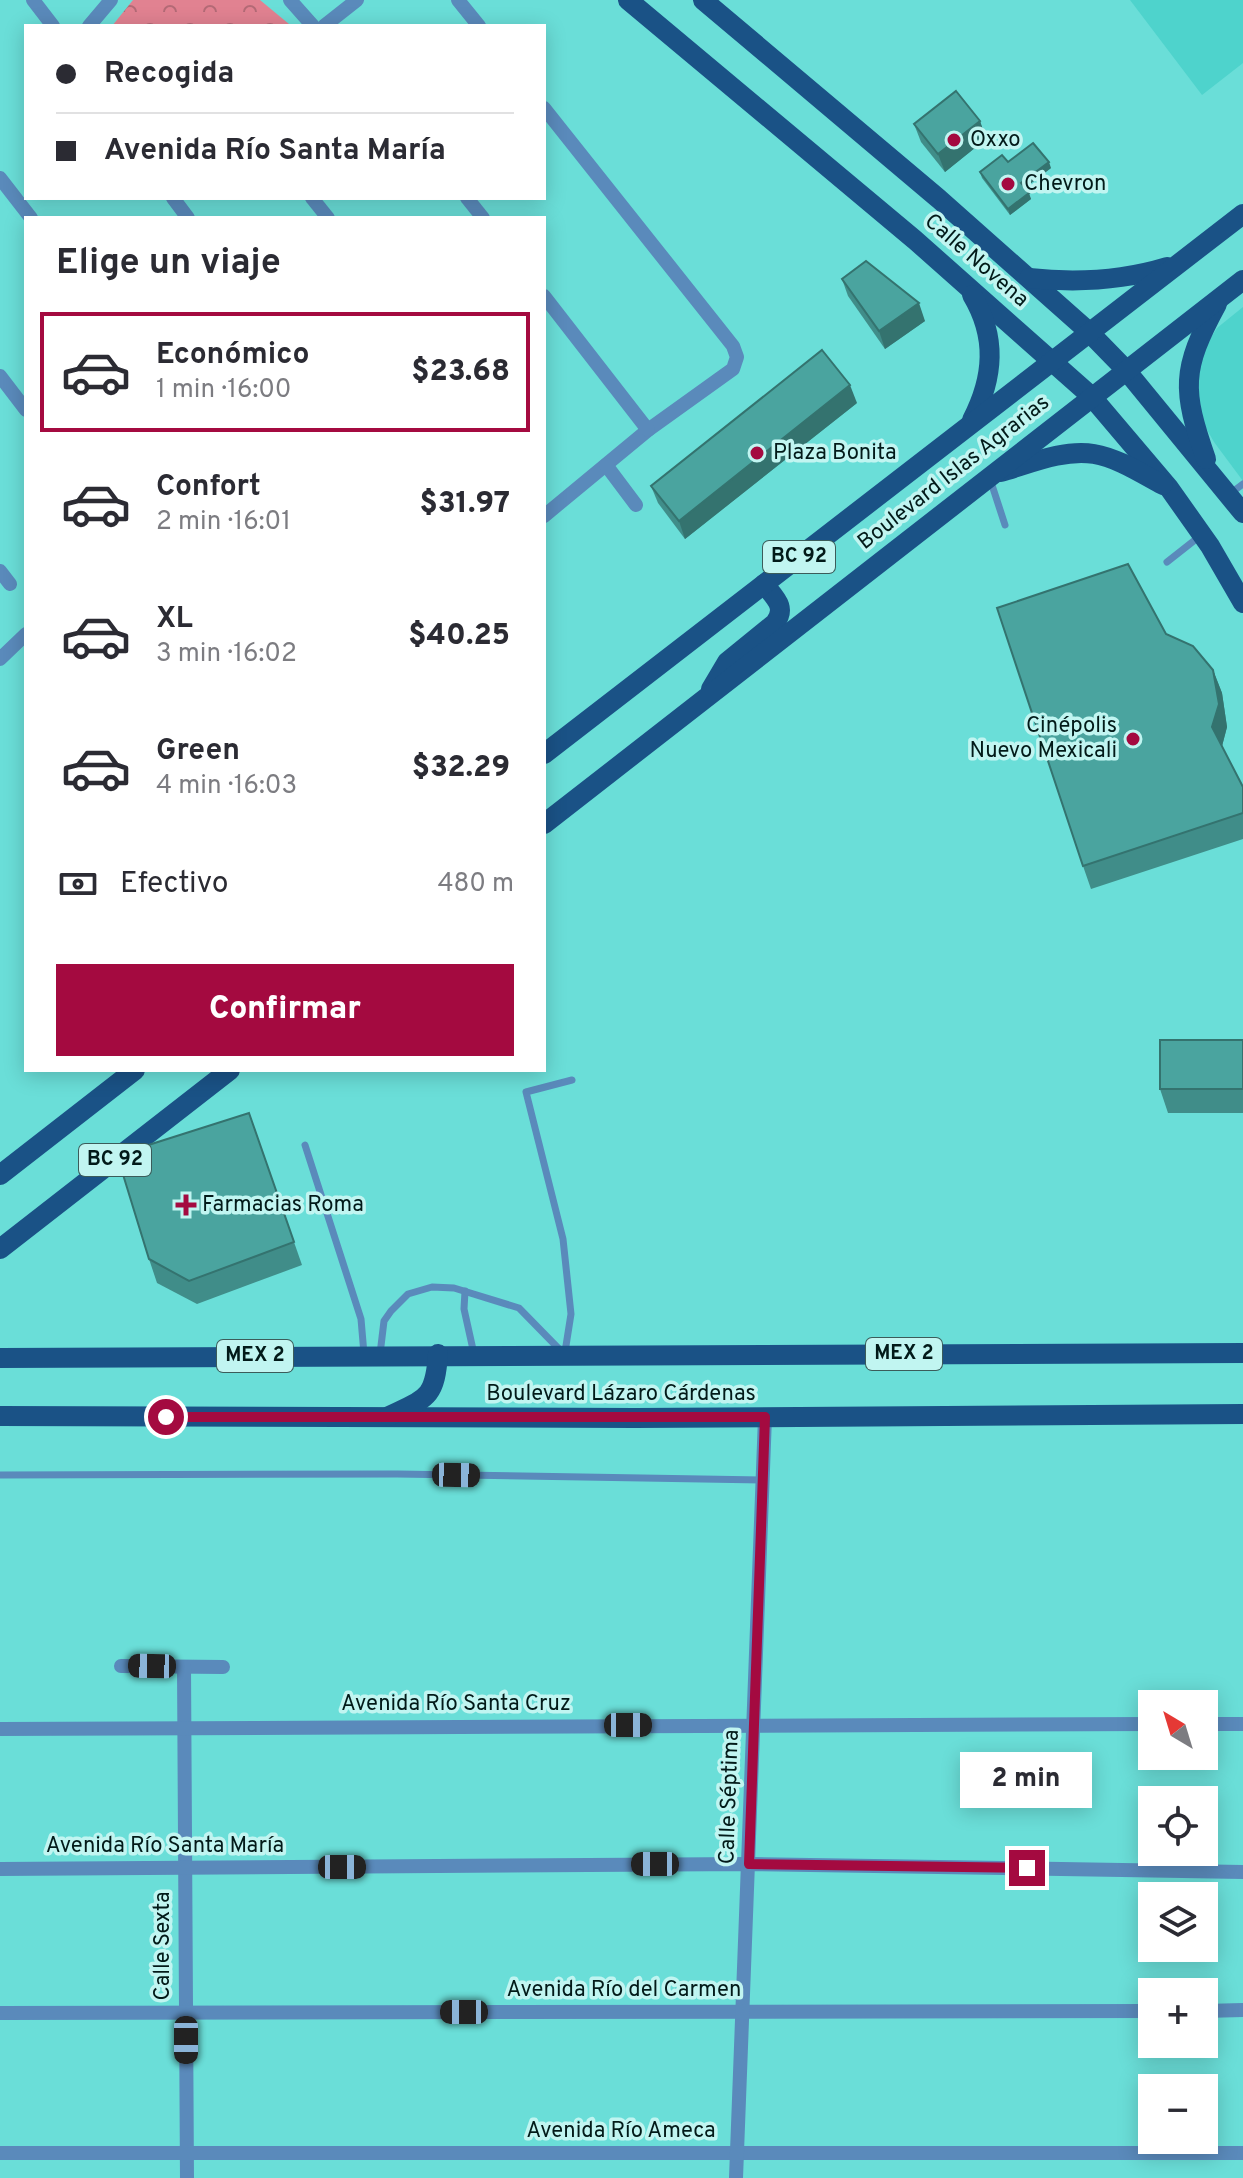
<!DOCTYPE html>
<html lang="es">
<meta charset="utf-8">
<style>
body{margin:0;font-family:Overpass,sans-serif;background:#f7f7f7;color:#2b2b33;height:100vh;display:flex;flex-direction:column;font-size:30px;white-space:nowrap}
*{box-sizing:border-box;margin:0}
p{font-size:26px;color:#7c7c81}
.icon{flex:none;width:44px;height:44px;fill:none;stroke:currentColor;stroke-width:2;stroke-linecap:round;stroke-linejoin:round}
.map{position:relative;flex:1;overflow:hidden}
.details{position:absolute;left:24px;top:216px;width:522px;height:856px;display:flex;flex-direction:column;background:#fff;border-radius:0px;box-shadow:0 4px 20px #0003}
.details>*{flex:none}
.guide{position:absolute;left:24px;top:24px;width:522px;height:176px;border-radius:0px;box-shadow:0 4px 20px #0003;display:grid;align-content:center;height:176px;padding:0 32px;background:#fff}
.needle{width:52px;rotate:322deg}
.buttons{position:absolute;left:1138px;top:1690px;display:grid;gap:16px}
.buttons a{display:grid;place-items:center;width:80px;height:80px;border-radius:0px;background:#fff;box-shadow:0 4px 20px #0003;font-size:40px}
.end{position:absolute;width:36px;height:36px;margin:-18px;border:10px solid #a40a40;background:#fff;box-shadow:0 0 0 4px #fff}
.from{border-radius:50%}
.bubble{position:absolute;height:56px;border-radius:0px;background:#fff;box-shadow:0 4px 20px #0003;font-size:26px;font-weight:800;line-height:56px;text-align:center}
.car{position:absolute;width:24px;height:48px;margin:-24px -12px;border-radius:10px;box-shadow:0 0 6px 2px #0007;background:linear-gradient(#222 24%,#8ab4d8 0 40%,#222 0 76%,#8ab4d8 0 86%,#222 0)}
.guide b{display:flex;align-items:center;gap:28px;height:76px;font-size:30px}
.guide b+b{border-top:2px solid #e1e1e2}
.guide i{width:20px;height:20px;background:#2b2b33}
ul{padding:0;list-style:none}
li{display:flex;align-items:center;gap:24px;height:120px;margin:0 16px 12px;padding:0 16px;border:4px solid transparent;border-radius:0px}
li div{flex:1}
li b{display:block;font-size:30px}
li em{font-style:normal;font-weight:800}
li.on{border-color:#a40a40}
li>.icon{width:72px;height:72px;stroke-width:1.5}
h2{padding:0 32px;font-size:36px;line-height:96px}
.pay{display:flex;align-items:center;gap:20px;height:88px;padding:0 32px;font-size:30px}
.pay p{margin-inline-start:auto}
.primary-button{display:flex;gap:16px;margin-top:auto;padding:16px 32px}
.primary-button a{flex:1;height:92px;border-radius:0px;background:#a40a40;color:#fff;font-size:32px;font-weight:800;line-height:92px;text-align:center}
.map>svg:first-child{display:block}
</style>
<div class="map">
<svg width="1243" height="2178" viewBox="0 0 1243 2178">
<defs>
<pattern id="park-crowns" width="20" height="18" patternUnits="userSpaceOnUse" patternTransform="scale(2)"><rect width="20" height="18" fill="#e18291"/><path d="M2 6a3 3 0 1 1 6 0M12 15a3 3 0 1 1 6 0" fill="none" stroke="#b46a76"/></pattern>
</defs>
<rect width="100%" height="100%" fill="#6aded8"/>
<!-- built -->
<g fill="#4ed3cc">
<path d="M 1130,0 L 1243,0 L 1243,63 L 1202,95 Z"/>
<path d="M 1243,307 L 1243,481 L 1214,442 L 1199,416 L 1193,389 L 1201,353 L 1217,328 Z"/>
</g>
<!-- park -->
<path fill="url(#park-crowns)" d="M 133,0 L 260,0 L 289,24 L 286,26 L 112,26 Z"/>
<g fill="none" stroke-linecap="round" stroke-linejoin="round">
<!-- lane -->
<g stroke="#5a8abb" stroke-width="7">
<path d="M 991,482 L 1005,525"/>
<path d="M 1231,493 L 1243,484"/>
<path d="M 1167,562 L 1200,536"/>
<path d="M 305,1145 L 361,1319 L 364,1354"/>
<path d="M 465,1291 L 464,1309 L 474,1354"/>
<path d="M 565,1352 L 571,1314 L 563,1239 L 526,1092 L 572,1080"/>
<path d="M 380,1354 L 384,1321 L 391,1311 L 408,1294 L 432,1287 L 454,1288 L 519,1308 L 562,1352"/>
<path d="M 0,1475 L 397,1474 L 762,1480"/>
</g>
<!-- street -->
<g stroke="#5a8abb" stroke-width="14">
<path d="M 33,0 L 53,26"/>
<path d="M 290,0 L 313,26"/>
<path d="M 458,0 L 479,26"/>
<path d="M 89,26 L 111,0"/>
<path d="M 324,26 L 357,0"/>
<path d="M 544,108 L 733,346 L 737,357 L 733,369 L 648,430 L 544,516"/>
<path d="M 0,178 L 31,218"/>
<path d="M 173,198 L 188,218"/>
<path d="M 312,198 L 328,218"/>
<path d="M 467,198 L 483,218"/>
<path d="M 544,296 L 648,430"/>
<path d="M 0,376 L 26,410"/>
<path d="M 606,465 L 636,505"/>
<path d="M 0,571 L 10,584"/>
<path d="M 0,659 L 26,634"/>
<path d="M 121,1666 L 223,1667"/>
<path d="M 184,1667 L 187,2178"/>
<path d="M 1204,1724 L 1243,1724"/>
<path d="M 0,1729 L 1152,1724"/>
<path d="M 0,1869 L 749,1864 L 1243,1872"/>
<path d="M 1204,2011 L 1243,2010"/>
<path d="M 0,2013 L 1152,2011"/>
<path d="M 0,2153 L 1243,2153"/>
<path d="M 736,2178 L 765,1417"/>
</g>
<!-- primary -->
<g stroke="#1a5286" stroke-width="20">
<path d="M 628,0 L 915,240 L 1091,396 L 1169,488 L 1210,546 L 1243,603"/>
<path d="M 703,0 L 939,199 L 1088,331 L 1125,369 L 1243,513"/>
<path d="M 1029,278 C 1076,283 1121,281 1167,267"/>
<path d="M 972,295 C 997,337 994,377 972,420"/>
<path d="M 1206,459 C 1182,390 1181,370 1217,304"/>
<path d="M 1001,472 C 1029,464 1063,449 1094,454 C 1118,458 1142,474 1163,485"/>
<path d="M 711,689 L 727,662 L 775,623 C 787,607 775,598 764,584"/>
<path d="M 544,754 L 1243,214"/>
<path d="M 544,824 L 1243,280"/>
<path d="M 0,1175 L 135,1070"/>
<path d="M 0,1249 L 230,1070"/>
<path d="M 0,1358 L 1243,1353"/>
<path d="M 0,1416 L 635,1418 L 1243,1414"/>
<path d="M 389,1416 C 427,1398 435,1398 438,1354"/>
</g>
</g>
<!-- wall -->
<g fill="#408d89">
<path d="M 980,121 L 986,139 L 945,172 L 921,142 L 914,124 Z"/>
<path d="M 1051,168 L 1025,188 L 1031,199 L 1010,215 L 982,178 L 980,172 Z"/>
<path d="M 842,279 L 925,321 L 885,349 L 848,296 Z"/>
<path d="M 857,403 L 685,539 L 658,503 L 651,486 Z"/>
<path d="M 1166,634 L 1213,670 L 1222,693 L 1227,727 L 1222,746 L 1243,787 L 1243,839 L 1091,889 L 1083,866 Z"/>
<path d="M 1243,1040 L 1243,1113 L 1168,1113 L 1160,1089 Z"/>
<path d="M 249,1113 L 302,1265 L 197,1304 L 157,1283 L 149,1259 Z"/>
</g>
<!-- shaded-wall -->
<g fill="#34736f">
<path d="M 980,121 L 986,139 L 945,172 L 938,154 Z"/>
<path d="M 1049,162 L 1051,168 L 1023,189 L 1021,183 Z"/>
<path d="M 1029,193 L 1031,199 L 1010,215 L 1008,209 Z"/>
<path d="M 919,303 L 925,321 L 885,349 L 879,331 Z"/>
<path d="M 850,385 L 857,403 L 685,539 L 679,521 Z"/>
<path d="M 1213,670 L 1222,693 L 1227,727 L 1221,750 L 1212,727 Z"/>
</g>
<!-- building -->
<g fill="#4aa49f" stroke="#34736f" stroke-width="2">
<path d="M 956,91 L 980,121 L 938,154 L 914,124 Z"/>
<path d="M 1033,143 L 1049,162 L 1021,183 L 1029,193 L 1008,209 L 980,172 L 1002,155 L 1008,162 Z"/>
<path d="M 866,261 L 919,303 L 879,331 L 842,279 Z"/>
<path d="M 822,350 L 850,385 L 679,521 L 651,486 Z"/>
<path d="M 1128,564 L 1166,634 L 1193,646 L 1213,670 L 1219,704 L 1212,727 L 1243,787 L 1243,813 L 1083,866 L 997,608 Z"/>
<rect x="1160" y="1040" width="83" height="49"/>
<path d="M 249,1113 L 294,1242 L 189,1281 L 149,1259 L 117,1155 Z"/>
</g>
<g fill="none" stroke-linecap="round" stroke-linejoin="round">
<!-- route -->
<path stroke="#a40a40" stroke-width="10" d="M 166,1417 L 765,1417 L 749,1864 L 1027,1868"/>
</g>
<!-- markers -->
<g fill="#a40a40" stroke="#c1f5f1" stroke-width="3">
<circle cx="954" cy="140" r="8"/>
<circle cx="1008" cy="184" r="8"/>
<circle cx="757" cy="453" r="8"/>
<circle cx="1133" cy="739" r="8"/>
<path d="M182 1193h8v8h8v8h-8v8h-8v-8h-8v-8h8z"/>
</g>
<g text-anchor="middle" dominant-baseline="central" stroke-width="7" stroke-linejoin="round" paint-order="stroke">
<!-- shield labels -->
<g fill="#c1f5f1" stroke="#3b5c5a" stroke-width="2">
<rect x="763" y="541" width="72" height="32" rx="6"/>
<rect x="79" y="1144" width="72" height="32" rx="6"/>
<rect x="866" y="1338" width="76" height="32" rx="6"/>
<rect x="217" y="1340" width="76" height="32" rx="6"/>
</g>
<g font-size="20" font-weight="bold" fill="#021a19">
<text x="799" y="557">BC 92</text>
<text x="115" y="1160">BC 92</text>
<text x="904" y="1354">MEX 2</text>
<text x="255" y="1356">MEX 2</text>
</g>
<!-- poi labels -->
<g font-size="22" fill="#021a19" stroke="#c1f5f1" text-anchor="start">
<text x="970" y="140">Oxxo</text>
<text x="1024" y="184">Chevron</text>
<text x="773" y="453">Plaza Bonita</text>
<text x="1117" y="726" text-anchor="end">Cinépolis<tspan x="1117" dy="25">Nuevo Mexicali</tspan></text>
<text x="202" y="1205">Farmacias Roma</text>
</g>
<!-- street labels -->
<g font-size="22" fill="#021a19" stroke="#c1f5f1">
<text transform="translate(976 261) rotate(41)">Calle Novena</text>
<text transform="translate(954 473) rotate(-38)">Boulevard Islas Agrarias</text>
<text x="621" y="1394">Boulevard Lázaro Cárdenas</text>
<text x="456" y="1704">Avenida Río Santa Cruz</text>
<text transform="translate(730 1797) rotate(-88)">Calle Séptima</text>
<text x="165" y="1846">Avenida Río Santa María</text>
<text transform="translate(163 1946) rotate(-90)">Calle Sexta</text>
<text x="624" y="1990">Avenida Río del Carmen</text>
<text x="621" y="2131">Avenida Río Ameca</text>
</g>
</g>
</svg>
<div class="buttons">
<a><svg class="needle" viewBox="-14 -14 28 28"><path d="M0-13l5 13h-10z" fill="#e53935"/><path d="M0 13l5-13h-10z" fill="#7c7c81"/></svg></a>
<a><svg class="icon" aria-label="locate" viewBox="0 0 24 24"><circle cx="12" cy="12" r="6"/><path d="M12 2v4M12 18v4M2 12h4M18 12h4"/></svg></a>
<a><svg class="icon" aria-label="layers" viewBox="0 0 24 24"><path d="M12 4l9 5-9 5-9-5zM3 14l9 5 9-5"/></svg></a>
<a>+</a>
<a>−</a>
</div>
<i class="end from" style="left:166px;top:1417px"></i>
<i class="end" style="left:1027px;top:1868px"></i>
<div class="bubble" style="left:960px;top:1752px;width:132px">2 min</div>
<i class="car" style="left:456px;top:1475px;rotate:91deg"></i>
<i class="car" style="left:152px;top:1666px;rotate:271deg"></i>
<i class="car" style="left:628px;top:1725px;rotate:90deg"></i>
<i class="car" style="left:655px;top:1864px;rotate:270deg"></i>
<i class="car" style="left:342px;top:1867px;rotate:90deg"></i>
<i class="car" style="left:464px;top:2012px;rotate:270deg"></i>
<i class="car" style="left:186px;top:2040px;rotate:180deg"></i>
<div class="guide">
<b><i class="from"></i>Recogida</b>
<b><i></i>Avenida Río Santa María</b>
</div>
<section class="details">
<h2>Elige un viaje</h2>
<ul>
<li class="on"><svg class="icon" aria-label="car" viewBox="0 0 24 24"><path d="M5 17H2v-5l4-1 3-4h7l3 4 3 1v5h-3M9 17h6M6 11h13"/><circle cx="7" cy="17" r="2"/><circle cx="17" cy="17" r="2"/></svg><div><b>Económico</b><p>1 min · 16:00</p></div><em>$23.68</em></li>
<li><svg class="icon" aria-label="car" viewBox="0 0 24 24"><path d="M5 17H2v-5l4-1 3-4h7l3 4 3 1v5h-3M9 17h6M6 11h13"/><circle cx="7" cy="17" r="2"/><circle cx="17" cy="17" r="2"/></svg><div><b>Confort</b><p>2 min · 16:01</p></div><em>$31.97</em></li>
<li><svg class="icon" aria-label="car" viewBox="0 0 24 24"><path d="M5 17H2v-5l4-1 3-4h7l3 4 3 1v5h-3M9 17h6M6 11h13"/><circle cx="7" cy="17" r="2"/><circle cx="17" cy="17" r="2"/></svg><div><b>XL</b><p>3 min · 16:02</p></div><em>$40.25</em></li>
<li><svg class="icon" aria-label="car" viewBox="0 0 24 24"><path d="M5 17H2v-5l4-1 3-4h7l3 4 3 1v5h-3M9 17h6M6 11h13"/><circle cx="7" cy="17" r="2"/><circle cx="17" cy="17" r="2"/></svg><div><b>Green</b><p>4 min · 16:03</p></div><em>$32.29</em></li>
</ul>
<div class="pay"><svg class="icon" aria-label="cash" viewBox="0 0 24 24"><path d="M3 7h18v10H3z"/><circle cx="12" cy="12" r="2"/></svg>Efectivo<p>480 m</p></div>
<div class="primary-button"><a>Confirmar</a></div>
</section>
</div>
